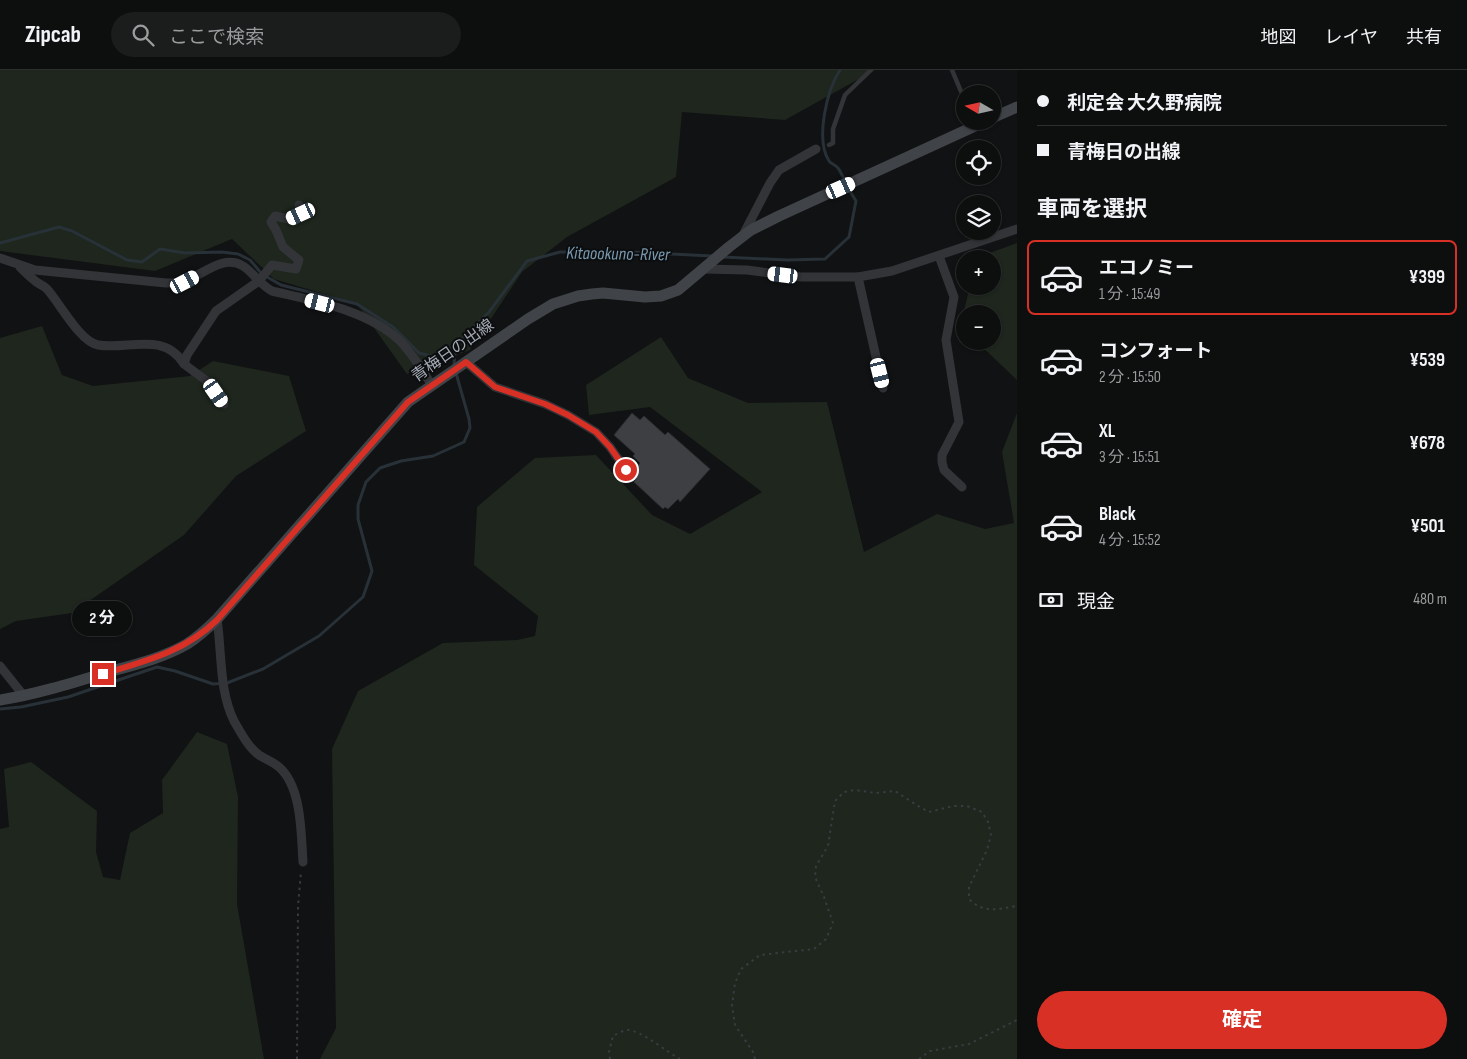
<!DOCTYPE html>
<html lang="ja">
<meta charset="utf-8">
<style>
body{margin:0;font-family:"Sofia Sans Condensed","Noto Sans JP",sans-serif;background:#1b1c1c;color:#f1f3f6;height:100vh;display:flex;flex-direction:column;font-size:19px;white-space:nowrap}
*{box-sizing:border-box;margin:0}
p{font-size:16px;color:#9a9c9e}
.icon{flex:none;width:28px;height:28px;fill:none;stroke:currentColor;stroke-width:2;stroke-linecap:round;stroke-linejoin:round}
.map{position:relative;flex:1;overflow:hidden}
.sheet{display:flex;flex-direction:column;background:#0d0e0e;width:450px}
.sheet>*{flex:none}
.guide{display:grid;align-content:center;height:110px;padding:0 20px;background:#0d0e0e}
.needle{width:32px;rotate:279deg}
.buttons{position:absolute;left:956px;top:15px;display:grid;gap:10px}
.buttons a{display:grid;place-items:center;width:45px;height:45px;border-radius:50%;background:#0d0e0e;box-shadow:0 1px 4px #0004,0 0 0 1px #2d2e2e;font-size:25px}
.end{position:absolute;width:22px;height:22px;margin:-11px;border:6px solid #d93025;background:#fff;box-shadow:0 0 0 2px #fff}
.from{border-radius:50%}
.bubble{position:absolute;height:35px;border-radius:18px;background:#0d0e0e;box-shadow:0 1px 4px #0004,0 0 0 1px #2d2e2e;font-size:16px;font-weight:700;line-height:35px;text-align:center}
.car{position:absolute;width:15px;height:30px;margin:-15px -8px;border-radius:6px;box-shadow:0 0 4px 1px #0007;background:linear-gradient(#fff 24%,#345 0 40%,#fff 0 76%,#345 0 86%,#fff 0)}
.guide b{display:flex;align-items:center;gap:18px;height:48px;font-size:19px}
.guide b+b{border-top:1px solid #2d2e2e}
.guide i{width:12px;height:12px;background:#f1f3f6}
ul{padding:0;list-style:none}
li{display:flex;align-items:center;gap:15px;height:75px;margin:0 10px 8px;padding:0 10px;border:2px solid transparent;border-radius:8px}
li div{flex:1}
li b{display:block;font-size:19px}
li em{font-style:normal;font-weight:700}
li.active{border-color:#d93025}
li>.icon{width:45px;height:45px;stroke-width:1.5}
h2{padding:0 20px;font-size:22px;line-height:60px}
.pay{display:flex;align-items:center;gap:12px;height:55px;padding:0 20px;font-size:19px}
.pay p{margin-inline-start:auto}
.action{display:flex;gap:10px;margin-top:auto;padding:10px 20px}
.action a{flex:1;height:58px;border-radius:30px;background:#d93025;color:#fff;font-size:20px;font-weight:700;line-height:58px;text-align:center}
header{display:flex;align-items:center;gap:30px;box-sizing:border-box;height:70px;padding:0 25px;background:#0d0e0e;border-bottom:1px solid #2d2e2e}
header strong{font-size:24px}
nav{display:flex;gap:28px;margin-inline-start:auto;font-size:18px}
.search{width:350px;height:45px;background:#1b1c1c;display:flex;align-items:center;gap:12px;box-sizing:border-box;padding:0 18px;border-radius:28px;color:#9a9c9e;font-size:19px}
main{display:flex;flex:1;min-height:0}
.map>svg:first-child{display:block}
</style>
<header>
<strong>Zipcab</strong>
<div class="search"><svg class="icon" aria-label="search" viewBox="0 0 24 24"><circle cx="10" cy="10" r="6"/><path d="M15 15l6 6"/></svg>ここで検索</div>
<nav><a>地図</a><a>レイヤ</a><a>共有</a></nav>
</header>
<main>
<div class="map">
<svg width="1017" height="989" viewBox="0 0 1017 989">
<rect width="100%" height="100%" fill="#111213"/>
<!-- green -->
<g fill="#1e261e">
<path d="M 0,0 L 875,0 L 785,50 L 682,42 L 676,107 L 567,167 L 522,202 L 470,280 L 407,304 L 357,234 L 274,209 L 232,169 L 155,201 L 0,181 Z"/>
<path d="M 1017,173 L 1017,310 L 976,271 L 992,271 L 992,244 L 965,244 L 965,261 L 963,245 L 970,216 L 992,216 L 992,189 L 976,188 Z"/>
<path d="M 42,256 L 62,305 L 93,316 L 190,306 L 213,291 L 289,306 L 306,361 L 236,406 L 184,465 L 72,543 L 16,551 L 0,559 L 0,268 Z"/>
<path d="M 661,267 L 688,308 L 748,333 L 827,332 L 864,482 L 937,444 L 985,459 L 1014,453 L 1002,382 L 1017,343 L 1017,989 L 320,989 L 336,958 L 332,679 L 358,621 L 443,573 L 517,570 L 535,566 L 538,546 L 474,495 L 477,437 L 535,388 L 596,385 L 652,445 L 690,464 L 762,422 L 650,337 L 589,345 L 586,315 Z"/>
<path d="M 197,662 L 227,674 L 238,727 L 237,834 L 264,989 L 0,989 L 0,759 L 9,757 L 4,699 L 31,692 L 97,741 L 96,782 L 103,807 L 120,810 L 130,763 L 163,743 L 162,710 Z"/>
</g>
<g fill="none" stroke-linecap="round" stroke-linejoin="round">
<!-- stream -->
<g stroke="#283137" stroke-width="3">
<path d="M 840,0 C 827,20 815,69 829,91 C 831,94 836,95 838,98 C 841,102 843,108 846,112"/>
<path d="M 0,173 L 59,157 L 72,161 L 127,190 L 142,192 L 160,179 L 185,183 L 222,182 L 238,184 L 250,190 L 262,204 L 281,215 L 357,234 L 393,257 L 419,283 L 435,287 L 455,276"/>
<path d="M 723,187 L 787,190 L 825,189 L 849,167 L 856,131 L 848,118"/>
<path d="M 454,297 L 455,276 L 489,242 L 527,191 L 560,182 L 631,182 L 712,186"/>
<path d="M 0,639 L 21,637 L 68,627 L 157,597 L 175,601 L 213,614 L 227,613 L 263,599 L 319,566 L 363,527 L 372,501 L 358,449 L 358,435 L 366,412 L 380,398 L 401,391 L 433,386 L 464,372 L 470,358 L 469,349 L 456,303"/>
</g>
</g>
<!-- building -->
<path fill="#3d3f43" stroke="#2b2c2f" d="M 632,343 L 640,350 L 644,346 L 665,365 L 668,362 L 710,399 L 680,432 L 678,429 L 668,439 L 665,437 L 663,439 L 634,412 L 636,409 L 631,404 L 640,393 L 633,386 L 635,384 L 614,365 Z"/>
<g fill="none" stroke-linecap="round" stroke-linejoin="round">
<!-- path -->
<g stroke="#383b3f" stroke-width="2" stroke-dasharray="2.5 4" stroke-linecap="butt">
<path d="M 297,989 L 298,836 L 301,802"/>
<path d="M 610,989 L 609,982 L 613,966 C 617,964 623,960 628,960 C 640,960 667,982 680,989"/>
<path d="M 755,989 L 753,982 L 735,955 L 732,936 L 735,913 L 741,899 L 760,885 L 814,879 L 826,869 L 833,853 L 824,827 L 815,807 L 816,796 L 828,776 L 835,731 L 844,722 L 855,720 L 876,723 L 895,721 L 918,736 L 929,742 L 953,736 L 967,736 L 982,742 L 988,752 L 991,765 L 987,780 L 969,817 L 969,829 C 984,844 997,839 1017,836"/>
<path d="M 919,989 L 930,981 L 969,974 L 1017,950"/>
</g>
<!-- service -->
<g stroke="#323438" stroke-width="4.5">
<path d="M 952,0 L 965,31"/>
<path d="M 829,75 L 833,73 L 833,59 L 845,25 L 871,0"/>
</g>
<!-- minor -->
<g stroke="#323438" stroke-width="9">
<path d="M 742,167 L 770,113 L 779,100 L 816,79"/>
<path d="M 939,186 L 954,227 L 946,270 L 959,352 L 942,385 L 942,392 L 944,400 L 962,417"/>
<path d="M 0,188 L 35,200 L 166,213 C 173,213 180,213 186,211 C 203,204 224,184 243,196 C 254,203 260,215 272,221 C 314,231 368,240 400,271 C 413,284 422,301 432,315"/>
<path d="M 20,197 C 24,201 29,206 34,210 C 38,214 43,215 47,219 C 59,232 80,272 98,275 C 128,280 164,261 184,294"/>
<path d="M 704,199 L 747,200 L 801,207 L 858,207 L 892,201 L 1017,159"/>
<path d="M 858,207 L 883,318"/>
<path d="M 466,292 L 495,317 L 545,334 L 568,345 L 596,362 L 610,377 L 626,400"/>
<path d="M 224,334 L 208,312 L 184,294 L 187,285 L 216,241 L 259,211 L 272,195 L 296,199 L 299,190 L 283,177 L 276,160 L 271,152 L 275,146 L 289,149 L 301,144 L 299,135"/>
<path d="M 217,549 C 222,583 219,621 234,651 C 241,663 248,677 259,685 C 265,689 273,692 279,697 C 302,717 301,764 303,792"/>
<path d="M 0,596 L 24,626"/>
</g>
<!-- secondary -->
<g stroke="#404348" stroke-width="11">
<path d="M 992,48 L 1017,37"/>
<path d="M 0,630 C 37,624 72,613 108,602 C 134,595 163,588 187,574 C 198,567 208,558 217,549 L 408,332 L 528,249 L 553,234 L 578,226 L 592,224 L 603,223 L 645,227 L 661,226 L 678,220 L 729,177 L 751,160 L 779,146 L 986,51"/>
</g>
</g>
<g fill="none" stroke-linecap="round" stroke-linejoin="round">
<!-- route -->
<path stroke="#d93025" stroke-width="6" d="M 103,604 C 146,591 184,582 217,550 L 408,332 L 466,292 L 495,317 L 545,334 L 568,345 L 596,362 L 610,377 L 626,400"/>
</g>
<g text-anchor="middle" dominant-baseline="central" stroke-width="4" stroke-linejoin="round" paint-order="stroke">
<!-- street labels -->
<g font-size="16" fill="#a3a9b4" stroke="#0c0d0e">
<text transform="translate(453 281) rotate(-35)">青梅日の出線</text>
</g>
<!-- water labels -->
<g font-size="18" font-style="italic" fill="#7999b0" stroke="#0c0d0e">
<text transform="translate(618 184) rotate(1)">Kitaookuno-River</text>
</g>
</g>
</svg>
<div class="buttons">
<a><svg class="needle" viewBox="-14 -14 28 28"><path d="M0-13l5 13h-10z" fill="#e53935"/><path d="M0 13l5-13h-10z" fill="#9a9c9e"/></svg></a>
<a><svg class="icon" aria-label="locate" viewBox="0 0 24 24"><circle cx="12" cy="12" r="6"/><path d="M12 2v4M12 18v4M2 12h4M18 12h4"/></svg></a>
<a><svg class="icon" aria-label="layers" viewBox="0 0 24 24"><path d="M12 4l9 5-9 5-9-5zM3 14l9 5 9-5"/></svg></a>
<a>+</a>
<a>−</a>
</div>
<i class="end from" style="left:626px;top:400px"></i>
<i class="end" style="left:103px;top:604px"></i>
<div class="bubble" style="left:72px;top:531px;width:60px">2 分</div>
<i class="car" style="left:841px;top:118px;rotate:66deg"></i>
<i class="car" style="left:301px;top:144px;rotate:245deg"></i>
<i class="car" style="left:783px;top:205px;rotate:277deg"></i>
<i class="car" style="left:185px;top:212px;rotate:62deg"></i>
<i class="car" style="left:320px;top:233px;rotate:284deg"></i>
<i class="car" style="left:880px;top:303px;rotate:166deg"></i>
<i class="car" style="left:216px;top:323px;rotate:145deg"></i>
</div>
<section class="sheet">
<div class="guide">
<b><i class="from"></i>利定会 大久野病院</b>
<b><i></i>青梅日の出線</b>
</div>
<h2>車両を選択</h2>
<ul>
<li class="active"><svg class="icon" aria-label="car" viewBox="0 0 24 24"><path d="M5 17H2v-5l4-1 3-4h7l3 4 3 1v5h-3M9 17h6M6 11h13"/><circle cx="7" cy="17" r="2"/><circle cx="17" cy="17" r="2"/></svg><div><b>エコノミー</b><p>1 分 · 15:49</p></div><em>¥399</em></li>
<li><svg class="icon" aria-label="car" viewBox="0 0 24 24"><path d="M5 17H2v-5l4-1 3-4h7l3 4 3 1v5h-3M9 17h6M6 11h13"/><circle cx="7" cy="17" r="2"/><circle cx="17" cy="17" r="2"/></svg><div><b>コンフォート</b><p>2 分 · 15:50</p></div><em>¥539</em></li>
<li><svg class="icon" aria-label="car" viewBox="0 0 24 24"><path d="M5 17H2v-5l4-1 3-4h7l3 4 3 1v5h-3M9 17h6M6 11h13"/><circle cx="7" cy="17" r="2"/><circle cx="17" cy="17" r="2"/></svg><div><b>XL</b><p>3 分 · 15:51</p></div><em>¥678</em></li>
<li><svg class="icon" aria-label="car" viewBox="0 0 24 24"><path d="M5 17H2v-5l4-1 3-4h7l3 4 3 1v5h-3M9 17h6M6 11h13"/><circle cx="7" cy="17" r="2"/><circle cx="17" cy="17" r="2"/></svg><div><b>Black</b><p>4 分 · 15:52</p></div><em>¥501</em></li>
</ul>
<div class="pay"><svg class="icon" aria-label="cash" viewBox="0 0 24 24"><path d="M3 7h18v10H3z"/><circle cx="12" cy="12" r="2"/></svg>現金<p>480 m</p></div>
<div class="action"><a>確定</a></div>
</section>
</main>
